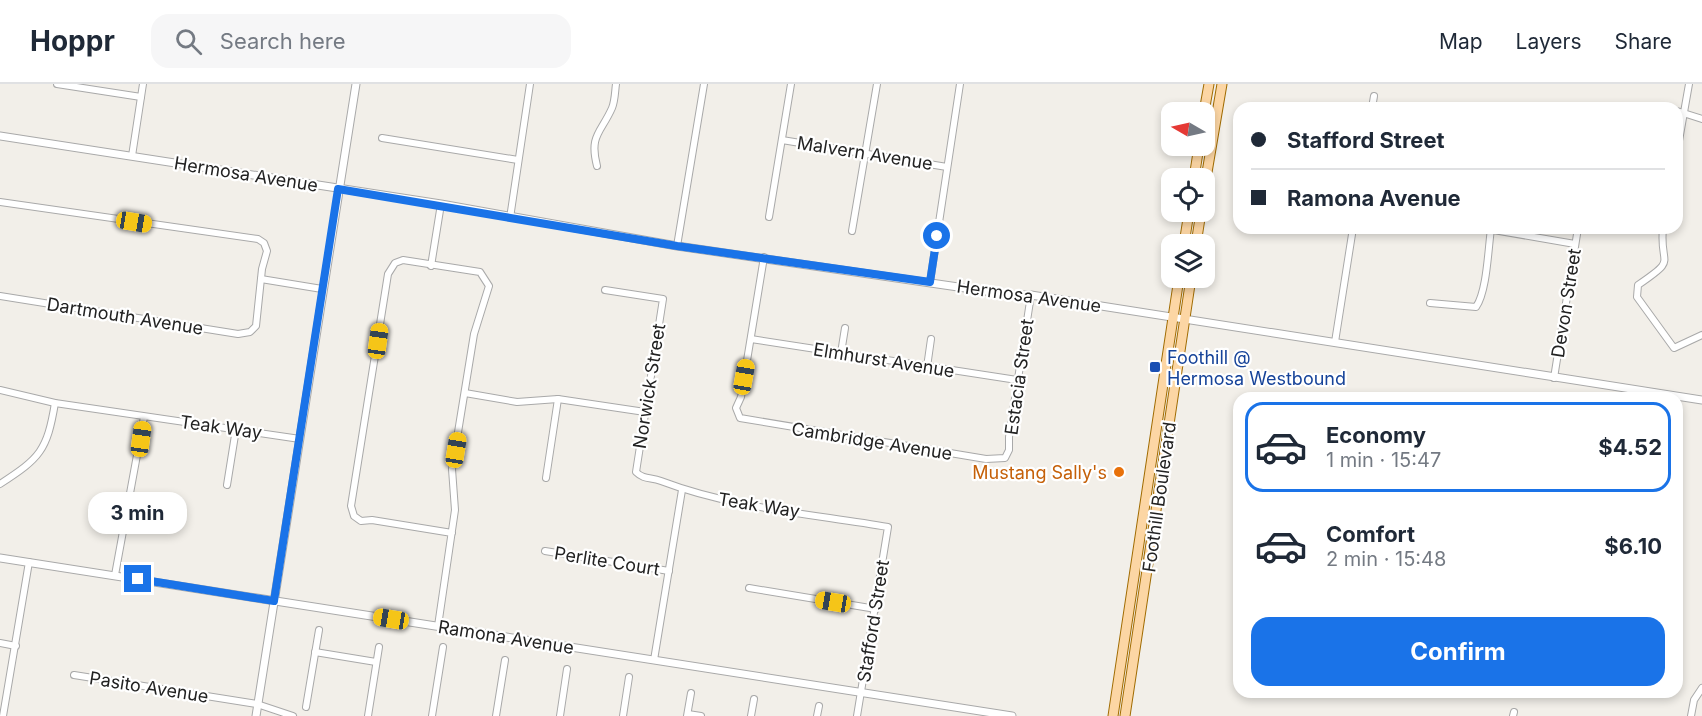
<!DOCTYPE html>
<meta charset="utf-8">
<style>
body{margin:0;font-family:Inter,sans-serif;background:#f6f6f7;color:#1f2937;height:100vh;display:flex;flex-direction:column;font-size:22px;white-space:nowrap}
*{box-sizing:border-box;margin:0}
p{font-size:20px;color:#747a83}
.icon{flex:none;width:33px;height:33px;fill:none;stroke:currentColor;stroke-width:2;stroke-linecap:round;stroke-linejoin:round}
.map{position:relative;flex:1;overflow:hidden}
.panel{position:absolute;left:1233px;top:308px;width:450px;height:306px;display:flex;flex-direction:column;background:#fff;border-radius:18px;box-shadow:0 3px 9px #0003}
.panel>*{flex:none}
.banner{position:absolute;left:1233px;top:18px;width:450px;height:132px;border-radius:18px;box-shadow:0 3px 9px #0003;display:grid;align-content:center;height:132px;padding:0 18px;background:#fff}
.needle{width:39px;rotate:279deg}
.controls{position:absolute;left:1161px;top:18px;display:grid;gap:12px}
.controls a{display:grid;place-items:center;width:54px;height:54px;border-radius:12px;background:#fff;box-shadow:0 3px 9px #0003;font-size:30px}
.end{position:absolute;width:27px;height:27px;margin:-14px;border:8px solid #1a73e8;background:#fff;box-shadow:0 0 0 3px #fff}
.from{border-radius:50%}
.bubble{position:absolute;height:42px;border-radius:18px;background:#fff;box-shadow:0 3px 9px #0003;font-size:20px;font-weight:700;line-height:42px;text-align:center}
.car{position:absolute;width:18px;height:36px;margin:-18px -9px;border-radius:8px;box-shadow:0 0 4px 2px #0007;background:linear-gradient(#f5c518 24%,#345 0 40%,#f5c518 0 76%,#345 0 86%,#f5c518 0)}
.banner b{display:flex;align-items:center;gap:21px;height:57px;font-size:22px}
.banner b+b{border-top:2px solid #e0e1e3}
.banner i{width:15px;height:15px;background:#1f2937}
ul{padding:10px 0 0;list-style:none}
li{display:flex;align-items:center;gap:18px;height:90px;margin:0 12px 9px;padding:0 6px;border:3px solid transparent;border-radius:18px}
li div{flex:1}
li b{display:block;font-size:22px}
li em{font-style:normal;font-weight:700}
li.current{border-color:#1a73e8}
li>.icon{width:54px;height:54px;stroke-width:1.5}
.action{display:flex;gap:12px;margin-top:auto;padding:12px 18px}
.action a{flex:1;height:69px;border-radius:18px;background:#1a73e8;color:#fff;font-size:24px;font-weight:700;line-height:69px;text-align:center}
header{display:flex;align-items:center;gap:36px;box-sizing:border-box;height:84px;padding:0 30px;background:#fff;border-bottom:2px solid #e0e1e3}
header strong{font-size:28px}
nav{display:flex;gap:33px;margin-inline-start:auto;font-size:21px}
.search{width:420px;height:54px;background:#f6f6f7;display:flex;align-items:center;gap:15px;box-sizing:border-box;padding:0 21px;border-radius:18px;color:#747a83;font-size:22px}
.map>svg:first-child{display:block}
</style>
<header>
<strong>Hoppr</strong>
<div class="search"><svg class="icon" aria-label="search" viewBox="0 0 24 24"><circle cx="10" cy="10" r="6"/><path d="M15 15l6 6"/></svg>Search here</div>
<nav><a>Map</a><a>Layers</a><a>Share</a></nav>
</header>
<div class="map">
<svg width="1702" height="632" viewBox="0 0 1702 632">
<rect width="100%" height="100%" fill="#f2efe9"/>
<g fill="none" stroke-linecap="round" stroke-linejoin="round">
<!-- minor casing -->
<g stroke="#a9a9a9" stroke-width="8">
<g id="minor">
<path d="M 57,0 L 141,13"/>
<path d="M 1649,23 L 1657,24"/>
<path d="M 1372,24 L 1374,12"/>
<path d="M 1677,27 L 1702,35"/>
<path d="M 382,54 L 518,76"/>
<path d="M 782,56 L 947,83"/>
<path d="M 1677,68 L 1689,0"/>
<path d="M 132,72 L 143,0"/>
<path d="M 597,82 C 589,51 601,49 612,24 C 615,17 615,7 616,0"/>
<path d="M 0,118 L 258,155 L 264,159 L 267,167 L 262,185 L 256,242 L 250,248 L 238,250 L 0,212"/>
<path d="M 769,133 L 791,0"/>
<path d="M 510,134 L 530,0"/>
<path d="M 1482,144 L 1575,160"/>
<path d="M 1663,144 C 1659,183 1679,173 1638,201 L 1637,213 L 1674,264 L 1702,251"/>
<path d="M 852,147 L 877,0"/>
<path d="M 677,162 L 704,0"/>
<path d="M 764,173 L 741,313 L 736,324 L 740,334 L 986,375 L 1005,374 L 1009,366 L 1009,353 L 1031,211"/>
<path d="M 431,182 L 441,120"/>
<path d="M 261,195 L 322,205"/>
<path d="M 930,198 L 960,0"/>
<path d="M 605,206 L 663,215 L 636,388 C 644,396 651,393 661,397 C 732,424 812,430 888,443 L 857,632"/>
<path d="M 1430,219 L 1476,223 C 1487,207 1488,166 1491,145"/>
<path d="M 751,255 L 1017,296"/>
<path d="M 1335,258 L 1353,144"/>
<path d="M 841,269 L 845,244"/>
<path d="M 927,283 L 931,255"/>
<path d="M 1554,294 L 1578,144"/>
<path d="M 0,306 L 55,319 L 300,355"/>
<path d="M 465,309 L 517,318 L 558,315 L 645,328"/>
<path d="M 546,394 L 558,315"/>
<path d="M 0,400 C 40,374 47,367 55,319"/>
<path d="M 227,401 L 236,345"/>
<path d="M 545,467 L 669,487"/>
<path d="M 115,491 L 144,333"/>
<path d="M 749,504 L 876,525"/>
<path d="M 438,542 L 455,426 L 452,385 L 474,250 L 489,202 L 480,188 L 403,176 L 395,179 L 388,190 L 351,422 L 354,432 L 361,437 L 372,436 L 452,449"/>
<path d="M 0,559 L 16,562"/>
<path d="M 315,568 L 376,578"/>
<path d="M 654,576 L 682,406"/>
<path d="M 74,591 L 257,620 L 293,632"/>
<path d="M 306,623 L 319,546"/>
<path d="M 688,630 L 701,632"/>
<path d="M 3,632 L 29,478"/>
<path d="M 368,632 L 379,563"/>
<path d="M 432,632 L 443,563"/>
<path d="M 496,632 L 505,576"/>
<path d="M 560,632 L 567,585"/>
<path d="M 623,632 L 629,593"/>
<path d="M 687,632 L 691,609"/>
<path d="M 751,632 L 754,615"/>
<path d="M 817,632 L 819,622"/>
<path d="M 1513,632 L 1514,628"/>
<path d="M 1691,632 L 1694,616 L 1702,604"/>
</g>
</g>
<!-- tertiary casing -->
<g stroke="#a9a9a9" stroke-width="9">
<g id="tertiary">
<path d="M 0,52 L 441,120 L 677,162 L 1013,211 L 1031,211 L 1702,316"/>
<path d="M 0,474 L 1012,632"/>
<path d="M 256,632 L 356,0"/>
</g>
</g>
<!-- primary casing -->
<g stroke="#a06b00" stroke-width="11">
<g id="primary">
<path d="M 1204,28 L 1209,0"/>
<path d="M 1194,94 L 1199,62"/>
<path d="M 1204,106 L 1222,0"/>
<path d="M 1184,160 L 1189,128"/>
<path d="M 1196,160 L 1201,128"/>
<path d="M 1113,632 L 1179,194"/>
<path d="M 1125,632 L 1191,194"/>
</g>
</g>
<!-- minor -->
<use href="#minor" stroke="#fff" stroke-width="6"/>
<!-- tertiary -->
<use href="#tertiary" stroke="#fff" stroke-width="7"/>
<!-- primary -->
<use href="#primary" stroke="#fcd6a4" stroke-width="9"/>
</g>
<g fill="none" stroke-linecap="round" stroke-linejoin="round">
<!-- route -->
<path stroke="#1a73e8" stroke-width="8" d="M 138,495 L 274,517 L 338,105 L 677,162 L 930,198 L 937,152"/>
</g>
<!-- markers -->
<rect fill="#1a4fb4" stroke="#fff" stroke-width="2" x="1149" y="277" width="12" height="12" rx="3"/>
<circle fill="#e8710a" stroke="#fff" stroke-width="2" cx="1119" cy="388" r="6"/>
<g text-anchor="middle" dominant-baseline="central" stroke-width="4.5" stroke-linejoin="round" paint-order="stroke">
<!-- street labels -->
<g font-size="18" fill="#222" stroke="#fff">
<text transform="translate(865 69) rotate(9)">Malvern Avenue</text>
<text transform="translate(246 90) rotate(9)">Hermosa Avenue</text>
<text transform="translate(1029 212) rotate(8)">Hermosa Avenue</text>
<text transform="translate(1566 219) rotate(-81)">Devon Street</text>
<text transform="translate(125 232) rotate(9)">Dartmouth Avenue</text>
<text transform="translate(884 276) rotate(9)">Elmhurst Avenue</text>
<text transform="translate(1019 293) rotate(-82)">Estacia Street</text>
<text transform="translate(649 302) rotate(-81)">Norwick Street</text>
<text transform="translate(221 343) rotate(8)">Teak Way</text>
<text transform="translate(872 357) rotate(9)">Cambridge Avenue</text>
<text transform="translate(1159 413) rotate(-82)">Foothill Boulevard</text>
<text transform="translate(759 421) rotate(9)">Teak Way</text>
<text transform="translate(607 477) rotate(9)">Perlite Court</text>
<text transform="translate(873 537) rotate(-81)">Stafford Street</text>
<text transform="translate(506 553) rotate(9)">Ramona Avenue</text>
<text transform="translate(149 603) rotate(9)">Pasito Avenue</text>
</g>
<!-- transit labels -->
<g font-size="18" fill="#164399" stroke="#fff" text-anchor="start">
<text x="1167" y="273">Foothill @<tspan x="1167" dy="21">Hermosa Westbound</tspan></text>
</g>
<!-- food labels -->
<g font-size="18" fill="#c56008" stroke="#fff" text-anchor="end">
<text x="1107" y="388">Mustang Sally's</text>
</g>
</g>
</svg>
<div class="controls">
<a><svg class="needle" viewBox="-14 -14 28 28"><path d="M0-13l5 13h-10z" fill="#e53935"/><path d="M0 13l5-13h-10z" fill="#747a83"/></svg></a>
<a><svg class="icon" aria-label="locate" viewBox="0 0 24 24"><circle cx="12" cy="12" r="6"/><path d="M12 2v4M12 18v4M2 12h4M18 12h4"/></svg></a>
<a><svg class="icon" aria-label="layers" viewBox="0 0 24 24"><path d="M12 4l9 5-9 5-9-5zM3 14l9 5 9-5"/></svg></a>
</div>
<i class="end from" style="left:937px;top:152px"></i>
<i class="end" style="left:138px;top:495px"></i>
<div class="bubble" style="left:88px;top:408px;width:99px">3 min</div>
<i class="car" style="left:134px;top:138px;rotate:99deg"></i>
<i class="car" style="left:378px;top:257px;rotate:8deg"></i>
<i class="car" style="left:744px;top:293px;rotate:10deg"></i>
<i class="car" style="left:141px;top:355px;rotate:8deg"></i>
<i class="car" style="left:456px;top:366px;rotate:9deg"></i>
<i class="car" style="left:833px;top:518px;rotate:279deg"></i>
<i class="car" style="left:391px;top:535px;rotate:279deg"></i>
<div class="banner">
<b><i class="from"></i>Stafford Street</b>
<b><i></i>Ramona Avenue</b>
</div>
<section class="panel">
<ul>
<li class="current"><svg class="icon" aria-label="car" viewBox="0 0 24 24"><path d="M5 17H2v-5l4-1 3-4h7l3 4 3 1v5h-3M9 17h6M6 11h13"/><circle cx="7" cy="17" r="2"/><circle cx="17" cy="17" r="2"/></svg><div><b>Economy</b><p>1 min · 15:47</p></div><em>$4.52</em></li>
<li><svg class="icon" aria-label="car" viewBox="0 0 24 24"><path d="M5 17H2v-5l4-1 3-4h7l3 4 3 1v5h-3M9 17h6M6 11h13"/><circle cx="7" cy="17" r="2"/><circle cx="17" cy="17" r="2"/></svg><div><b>Comfort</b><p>2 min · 15:48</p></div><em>$6.10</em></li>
</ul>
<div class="action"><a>Confirm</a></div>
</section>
</div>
